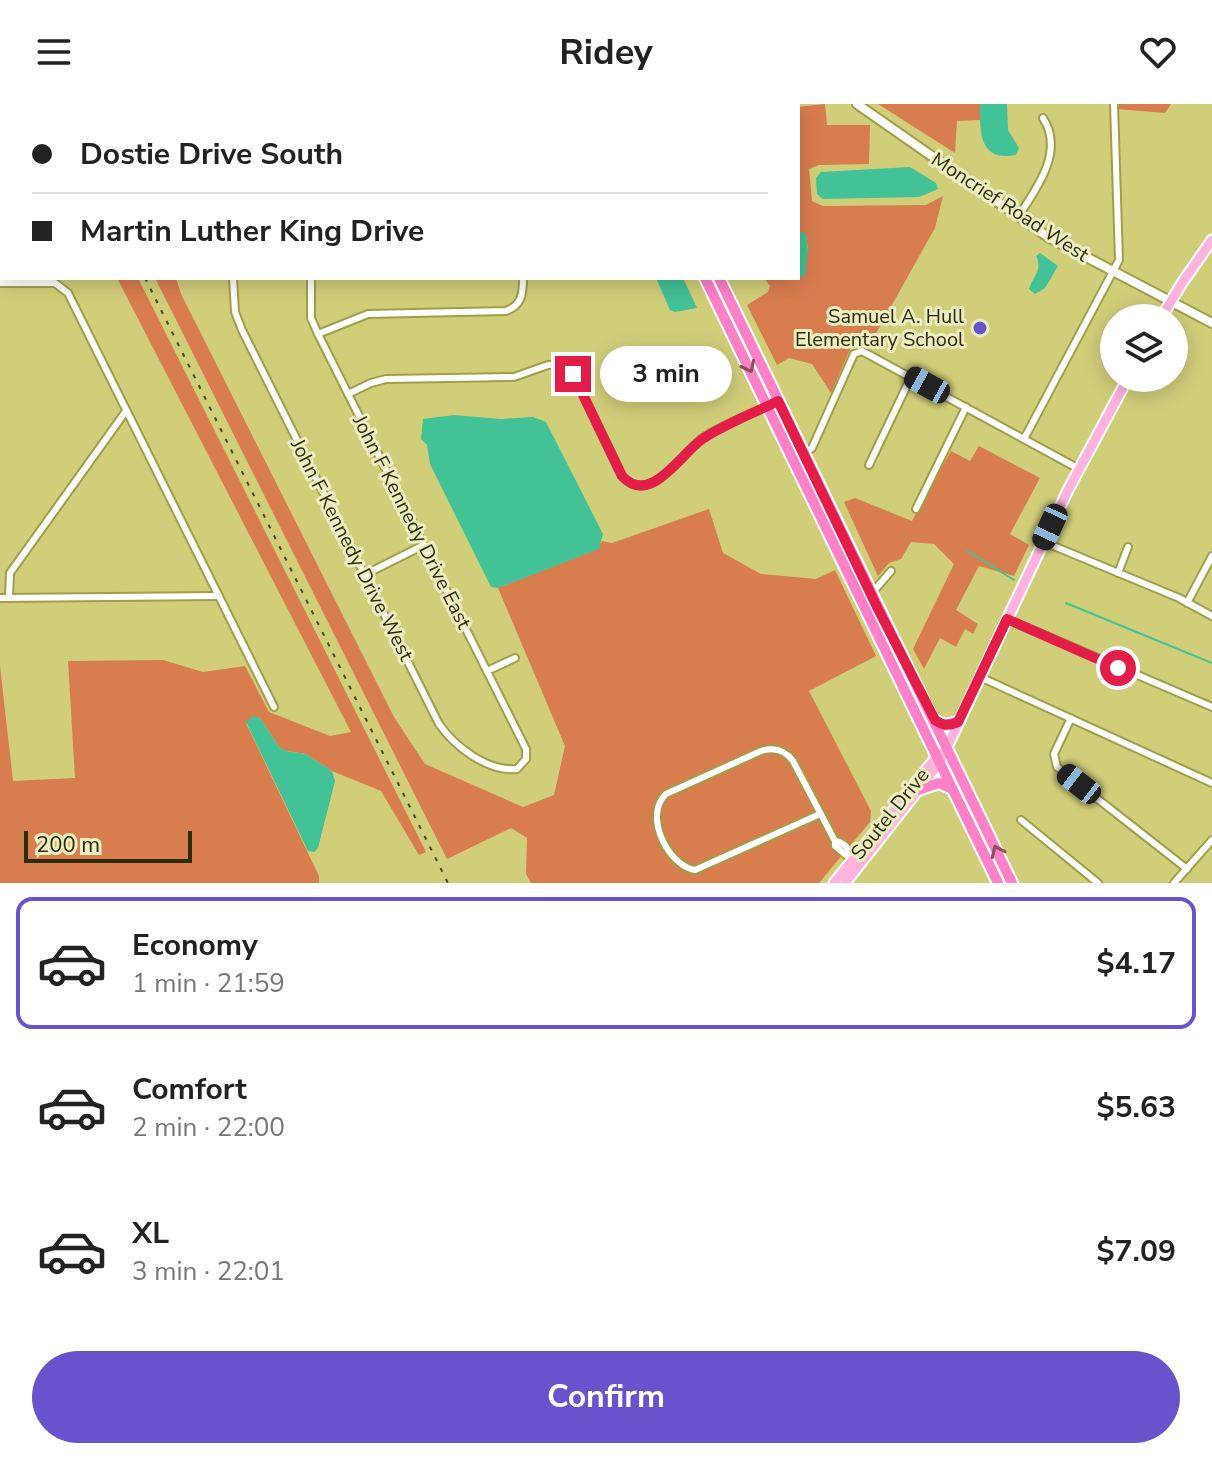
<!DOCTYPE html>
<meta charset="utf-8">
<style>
body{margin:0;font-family:"Nunito Sans",sans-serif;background:#f2f2f2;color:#222;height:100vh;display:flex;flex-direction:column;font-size:30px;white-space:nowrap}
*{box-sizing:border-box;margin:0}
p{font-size:26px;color:#767676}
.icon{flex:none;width:44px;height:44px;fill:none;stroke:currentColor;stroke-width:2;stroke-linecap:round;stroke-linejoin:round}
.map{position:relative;height:779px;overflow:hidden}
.drawer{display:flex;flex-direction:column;background:#fff;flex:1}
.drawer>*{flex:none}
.top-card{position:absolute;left:0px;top:0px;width:800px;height:176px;box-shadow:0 4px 20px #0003;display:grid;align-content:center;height:176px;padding:0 32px;background:#fff}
.controls{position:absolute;left:1100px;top:200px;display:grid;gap:16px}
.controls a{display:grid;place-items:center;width:88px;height:88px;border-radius:50%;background:#fff;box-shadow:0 4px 20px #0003;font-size:40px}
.scale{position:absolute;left:24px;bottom:20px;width:168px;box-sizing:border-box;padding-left:8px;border:4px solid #2e2c08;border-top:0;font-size:22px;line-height:28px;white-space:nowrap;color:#2e2c08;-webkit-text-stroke:6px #ededc4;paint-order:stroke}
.end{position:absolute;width:36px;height:36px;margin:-18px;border:10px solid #e11d48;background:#fff;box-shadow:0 0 0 4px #fff}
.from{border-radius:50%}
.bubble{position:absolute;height:56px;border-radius:28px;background:#fff;box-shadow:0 4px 20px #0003;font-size:26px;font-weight:700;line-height:56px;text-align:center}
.car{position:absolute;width:24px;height:48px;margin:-24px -12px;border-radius:10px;box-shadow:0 0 6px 2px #0007;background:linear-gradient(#222 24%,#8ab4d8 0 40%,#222 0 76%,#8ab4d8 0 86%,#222 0)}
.top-card b{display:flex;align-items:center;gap:28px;height:76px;font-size:30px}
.top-card b+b{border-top:2px solid #e0e0e0}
.top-card i{width:20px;height:20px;background:#222}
ul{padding:14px 0 0;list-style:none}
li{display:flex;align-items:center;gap:24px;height:132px;margin:0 16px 12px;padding:0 16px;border:4px solid transparent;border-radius:16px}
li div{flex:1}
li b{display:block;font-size:30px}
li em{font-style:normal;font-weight:700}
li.on{border-color:#6952cc}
li>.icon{width:72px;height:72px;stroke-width:1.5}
.cta{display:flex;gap:16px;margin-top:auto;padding:16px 32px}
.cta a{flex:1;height:92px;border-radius:48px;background:#6952cc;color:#fff;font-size:32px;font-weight:700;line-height:92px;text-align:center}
header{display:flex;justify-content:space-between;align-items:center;height:104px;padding:0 32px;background:#fff;font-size:36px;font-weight:700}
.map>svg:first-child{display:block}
</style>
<header><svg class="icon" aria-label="menu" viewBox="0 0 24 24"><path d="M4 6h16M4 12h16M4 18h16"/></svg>Ridey<svg class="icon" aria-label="heart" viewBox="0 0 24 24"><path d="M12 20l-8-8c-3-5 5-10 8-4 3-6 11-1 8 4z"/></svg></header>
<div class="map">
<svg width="1212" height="779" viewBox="0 0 1212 779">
<rect width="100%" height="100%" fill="#d1ce7a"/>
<!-- green -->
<g fill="#d87d4e">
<path d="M 0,0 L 52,2 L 2,2 L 2,122 Z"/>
<path d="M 825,0 L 827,21 L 870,21 L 869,60 L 819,61 L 809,65 L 812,97 L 823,102 L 926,101 L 943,92 L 935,124 L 870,240 L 859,238 L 852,241 L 831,289 L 812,260 L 789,254 L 777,261 L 747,201 L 768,188 L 770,182 L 764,174 L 800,173 L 808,146 L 806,131 L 798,127 L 798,3 Z"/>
<path d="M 878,0 L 980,0 L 980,16 L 957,17 L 955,49 Z"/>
<path d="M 1117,0 L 1171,0 L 1165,9 L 1117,5 Z"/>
<path d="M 117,174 L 138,174 L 426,748 L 419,751 L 381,687 L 332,667 L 306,650 L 286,647 L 279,643 L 260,614 L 246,619 L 319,772 L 319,779 L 0,779 L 0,562 L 13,677 L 75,674 L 68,557 L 163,556 L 203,568 L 245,562 L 269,608 L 330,632 L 351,628 Z"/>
<path d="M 155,174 L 176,174 L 181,190 L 394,613 L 425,660 L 523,703 L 554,691 L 565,642 L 498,484 L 598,445 L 602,437 L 612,439 L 709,405 L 723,449 L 761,470 L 816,475 L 835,466 L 876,552 L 809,587 L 871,707 L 870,718 L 819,779 L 531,779 L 526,770 L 527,734 L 511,724 L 447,755 Z"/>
<path d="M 979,342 L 1040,374 L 1010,430 L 1029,441 L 1014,472 L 979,462 L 956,506 L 978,520 L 973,530 L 965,525 L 956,543 L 940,534 L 924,565 L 913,545 L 954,460 L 934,440 L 911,438 L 901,455 L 889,459 L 878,472 L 844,398 L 855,394 L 912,417 L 951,347 L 970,357 Z"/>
</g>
<!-- water -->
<g fill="#43c197">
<path d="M 980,0 L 1007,0 L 1008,26 L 1019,44 L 1016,51 C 978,58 980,27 980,0 Z"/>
<path d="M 910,63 L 936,79 L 938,85 L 919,93 L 823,95 L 817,90 L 816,74 L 821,68 Z"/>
<path d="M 798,127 L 806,130 L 808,146 L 805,172 L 800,173 Z"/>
<path d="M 1040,149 L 1058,162 L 1045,184 L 1035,190 L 1029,185 C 1033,172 1043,166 1036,152 Z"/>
<path d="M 656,174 L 683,174 L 697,204 L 675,208 L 670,206 Z"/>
<path d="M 454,311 L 501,315 L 533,313 L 546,318 L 603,430 L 599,445 L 498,484 L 491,483 L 430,360 L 427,341 L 421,335 L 423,315 Z"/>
<path d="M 253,612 L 260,614 L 279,643 L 286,647 L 306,650 L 332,667 L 335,677 L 318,744 L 314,748 L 308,747 L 246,618 Z"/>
</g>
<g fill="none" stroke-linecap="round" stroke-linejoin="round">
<!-- stream -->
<g stroke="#43c197" stroke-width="2">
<path d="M 966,446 L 1014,476"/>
<path d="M 1066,499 L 1212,559"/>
</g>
<!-- street casing -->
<g stroke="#a19e4a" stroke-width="10">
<g id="street">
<path d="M 152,0 L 152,2"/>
<path d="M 312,0 L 313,2"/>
<path d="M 473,0 L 473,2"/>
<path d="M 651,2 L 720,0"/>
<path d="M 1018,113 C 1036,85 1065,48 1043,14"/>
<path d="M 233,174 L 235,208 L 242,226 L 439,620 C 455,643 488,668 517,665 L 526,655 L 526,645 L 318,230 L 311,214 L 311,174"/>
<path d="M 0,179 L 55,179 L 68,189 L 274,603"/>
<path d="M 318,230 L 368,210 L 506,207 C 522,201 523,190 523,174"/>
<path d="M 348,290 L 371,279 L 386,275 L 514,273 L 548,261 L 559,260 L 573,270 L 622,372 C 651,404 683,347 704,333 C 727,319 754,309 778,297"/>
<path d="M 1024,335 L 1119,156 L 1114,0"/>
<path d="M 795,358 L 812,344 L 854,250 L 862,247 L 1079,365"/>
<path d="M 869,361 L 911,273"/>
<path d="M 916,405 L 966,303"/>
<path d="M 1044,438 L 1179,494 L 1212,512"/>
<path d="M 1118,469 L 1128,443"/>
<path d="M 364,471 L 424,441"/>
<path d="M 872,489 L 891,467"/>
<path d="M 9,493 L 10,469 L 126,307"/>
<path d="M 0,494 L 219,492"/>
<path d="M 1187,499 L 1212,452"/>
<path d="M 1007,515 L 1212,603"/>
<path d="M 487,567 L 515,554"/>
<path d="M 980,573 L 1212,679"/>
<path d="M 1071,614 L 1054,650 L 1057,663 L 1187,765"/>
<path d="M 820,710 L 695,766 C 668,762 643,711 666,690 L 761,647 C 774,643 785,646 793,657 L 835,737 L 835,742 L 847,752 L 851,752"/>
<path d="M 1021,716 L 1098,779"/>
<path d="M 835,737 C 842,738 850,744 851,752"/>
<path d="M 1174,779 L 1212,736"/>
</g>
</g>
<!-- secondary casing -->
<g stroke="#a19e4a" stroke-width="12">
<path id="secondary" d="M 857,0 L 1048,133 L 1212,219"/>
</g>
<!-- primary casing -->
<g stroke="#fff" stroke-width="13">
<g id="primary">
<path d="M 1161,214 L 1182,179 L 1212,136"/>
<path d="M 834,779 L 939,650"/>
<path d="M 845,779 L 940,658 L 1068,386 L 1128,274"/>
</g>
</g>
<!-- highway casing -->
<g stroke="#fff" stroke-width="14">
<g id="highway">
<path d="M 621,0 L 622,2"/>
<path d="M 636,0 L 637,2"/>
<path d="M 705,174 L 998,779"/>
<path d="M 719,174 L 1012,779"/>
<path d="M 935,616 L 944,621 L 958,618"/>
<path d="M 918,686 L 939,679 L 952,685"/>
</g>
</g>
<!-- street -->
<use href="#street" stroke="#fff" stroke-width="6"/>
<!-- secondary -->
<use href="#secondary" stroke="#fff" stroke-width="8"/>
<!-- primary -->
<use href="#primary" stroke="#feb3dd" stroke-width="9"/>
<!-- highway -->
<use href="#highway" stroke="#fd81c7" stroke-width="10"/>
<!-- rail -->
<g stroke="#49471b" stroke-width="2" stroke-dasharray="4 8" stroke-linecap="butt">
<path d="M 63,0 L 64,2"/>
<path d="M 145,174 L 448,779"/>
</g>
</g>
<!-- one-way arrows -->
<defs><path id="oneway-chevron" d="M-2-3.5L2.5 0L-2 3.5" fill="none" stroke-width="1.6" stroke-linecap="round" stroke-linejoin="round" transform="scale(2)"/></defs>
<g stroke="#8b525e">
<use href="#oneway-chevron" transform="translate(749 263) rotate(64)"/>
<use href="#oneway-chevron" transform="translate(997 747) rotate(-115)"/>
</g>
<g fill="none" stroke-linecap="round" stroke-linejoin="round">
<!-- route -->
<path stroke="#e11d48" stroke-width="10" d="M 573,270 L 622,372 C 651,404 683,346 704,334 C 727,319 754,309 778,297 L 878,505 L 935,616 C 943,622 949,622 958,618 L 1007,515 L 1118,564"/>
</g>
<!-- markers -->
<circle fill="#6952cc" stroke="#ededc4" stroke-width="3" cx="980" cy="224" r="8"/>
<g text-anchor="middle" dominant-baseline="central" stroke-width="6" stroke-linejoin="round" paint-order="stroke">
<!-- street labels -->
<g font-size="20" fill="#2e2c08" stroke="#ededc4">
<text transform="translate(1010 103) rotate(33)">Moncrief Road West</text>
<text transform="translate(412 418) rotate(63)">John F Kennedy Drive East</text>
<text transform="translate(352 446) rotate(63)">John F Kennedy Drive West</text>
<text transform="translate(890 710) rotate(-51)">Soutel Drive</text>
</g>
<!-- poi labels -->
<g font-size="20" fill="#2e2c08" stroke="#ededc4" text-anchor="end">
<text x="964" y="212">Samuel A. Hull<tspan x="964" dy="23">Elementary School</tspan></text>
</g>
</g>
</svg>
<div class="controls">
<a><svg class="icon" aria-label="layers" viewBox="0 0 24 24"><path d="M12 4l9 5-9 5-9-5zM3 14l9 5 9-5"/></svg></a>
</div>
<div class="scale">200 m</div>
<i class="end from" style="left:1118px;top:564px"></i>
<i class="end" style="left:573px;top:270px"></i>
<div class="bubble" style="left:600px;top:242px;width:132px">3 min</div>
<i class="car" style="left:927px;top:281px;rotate:299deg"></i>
<i class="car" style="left:1050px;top:423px;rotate:205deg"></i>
<i class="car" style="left:1079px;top:680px;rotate:308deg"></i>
<div class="top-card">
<b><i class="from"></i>Dostie Drive South</b>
<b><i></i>Martin Luther King Drive</b>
</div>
</div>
<section class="drawer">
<ul>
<li class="on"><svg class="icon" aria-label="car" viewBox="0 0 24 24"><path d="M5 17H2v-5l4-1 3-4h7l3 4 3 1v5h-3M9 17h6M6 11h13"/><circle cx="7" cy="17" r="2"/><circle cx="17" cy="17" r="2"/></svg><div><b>Economy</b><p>1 min · 21:59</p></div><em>$4.17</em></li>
<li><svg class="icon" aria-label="car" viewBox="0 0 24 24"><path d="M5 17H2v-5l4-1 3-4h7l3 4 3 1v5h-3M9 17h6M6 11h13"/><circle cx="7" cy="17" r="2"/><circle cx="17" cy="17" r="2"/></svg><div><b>Comfort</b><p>2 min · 22:00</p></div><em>$5.63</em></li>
<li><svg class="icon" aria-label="car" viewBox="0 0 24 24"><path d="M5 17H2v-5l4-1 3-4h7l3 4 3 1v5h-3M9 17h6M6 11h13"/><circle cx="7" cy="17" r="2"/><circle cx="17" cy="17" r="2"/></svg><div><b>XL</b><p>3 min · 22:01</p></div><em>$7.09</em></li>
</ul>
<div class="cta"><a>Confirm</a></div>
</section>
